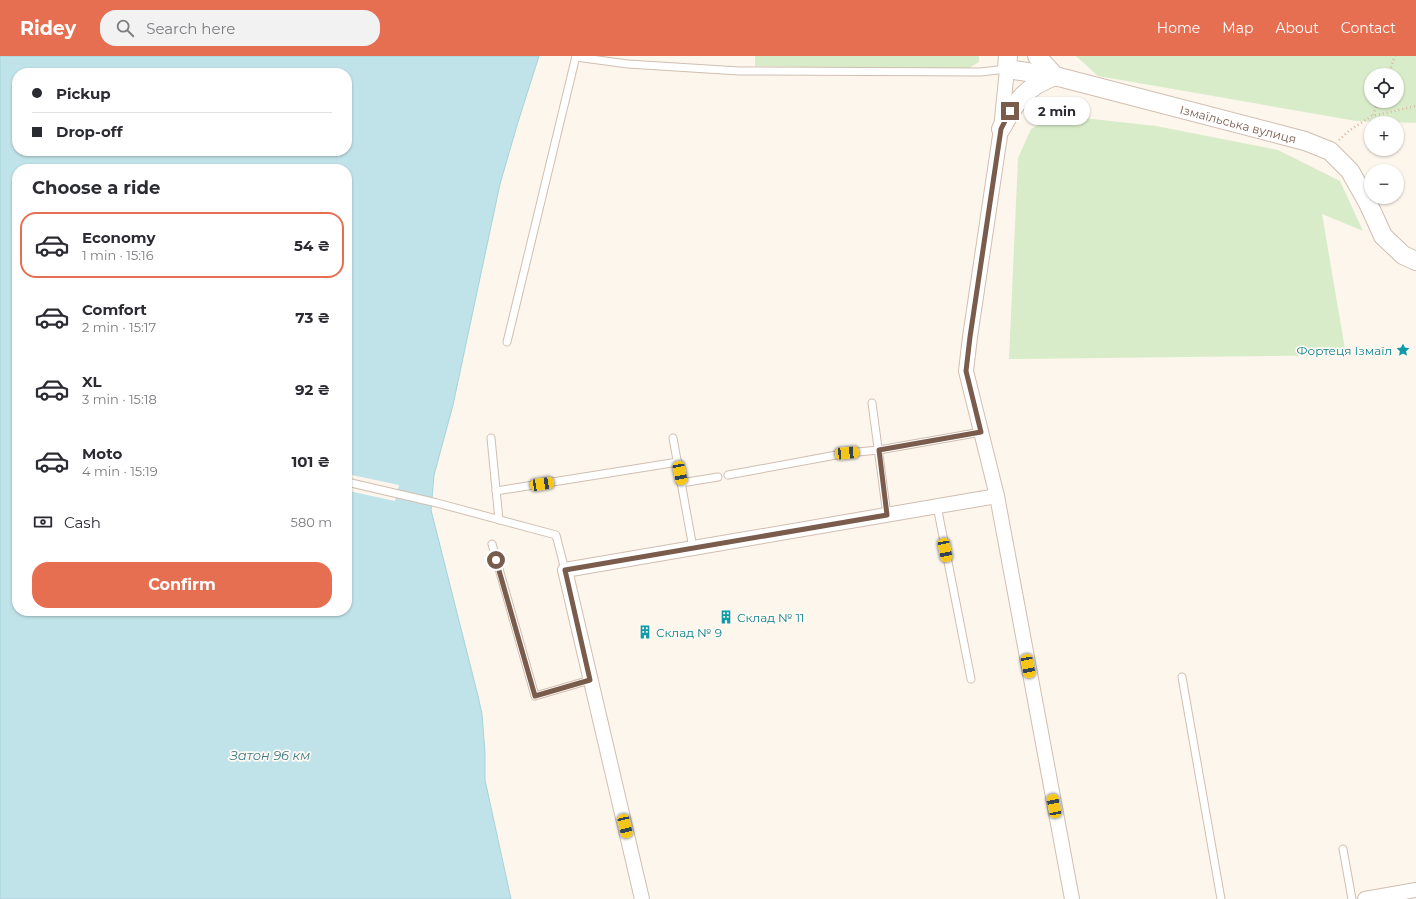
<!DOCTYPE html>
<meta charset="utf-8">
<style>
body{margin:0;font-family:Montserrat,sans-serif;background:#f2f2f3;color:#2b2b33;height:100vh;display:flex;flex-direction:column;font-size:15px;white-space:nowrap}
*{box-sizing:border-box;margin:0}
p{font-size:13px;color:#7c7c81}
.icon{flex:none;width:22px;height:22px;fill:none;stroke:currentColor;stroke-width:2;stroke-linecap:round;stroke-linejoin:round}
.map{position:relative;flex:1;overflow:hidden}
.drawer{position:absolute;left:12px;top:108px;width:340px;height:452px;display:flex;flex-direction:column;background:#fff;border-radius:16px;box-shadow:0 1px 3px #0004}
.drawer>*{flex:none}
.guide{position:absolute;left:12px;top:12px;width:340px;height:88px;border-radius:16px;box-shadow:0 1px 3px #0004;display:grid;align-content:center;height:88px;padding:0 20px;background:#fff}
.tools{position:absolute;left:1364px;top:12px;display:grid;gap:8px}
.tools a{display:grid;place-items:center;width:40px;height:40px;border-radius:50%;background:#fff;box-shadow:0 1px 3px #0004;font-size:20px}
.end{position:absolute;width:18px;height:18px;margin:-9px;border:5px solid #7a5c4d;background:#fff;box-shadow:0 0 0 2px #fff}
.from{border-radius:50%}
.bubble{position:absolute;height:28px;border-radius:14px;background:#fff;box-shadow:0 1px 3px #0004;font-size:13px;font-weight:700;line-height:28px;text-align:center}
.car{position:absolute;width:12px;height:24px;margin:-12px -6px;border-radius:5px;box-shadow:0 0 3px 1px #0007;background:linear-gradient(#f5c518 24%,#345 0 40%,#f5c518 0 76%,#345 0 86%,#f5c518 0)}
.guide b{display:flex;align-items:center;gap:14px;height:38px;font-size:15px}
.guide b+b{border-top:1px solid #e1e1e2}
.guide i{width:10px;height:10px;background:#2b2b33}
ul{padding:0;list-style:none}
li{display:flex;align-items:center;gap:12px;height:66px;margin:0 8px 6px;padding:0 12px;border:2px solid transparent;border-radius:16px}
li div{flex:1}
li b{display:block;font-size:15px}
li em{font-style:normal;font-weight:700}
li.selected{border-color:#e76f51}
li>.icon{width:36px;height:36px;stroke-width:1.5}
h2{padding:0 20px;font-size:18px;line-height:48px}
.pay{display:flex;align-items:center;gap:10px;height:44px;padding:0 20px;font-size:15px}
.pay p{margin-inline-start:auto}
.cta{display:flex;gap:8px;margin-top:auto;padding:8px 20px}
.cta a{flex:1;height:46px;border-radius:16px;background:#e76f51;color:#fff;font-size:16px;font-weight:700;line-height:46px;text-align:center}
header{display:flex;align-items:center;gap:24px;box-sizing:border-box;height:56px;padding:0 20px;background:#e76f51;color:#fff}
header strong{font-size:19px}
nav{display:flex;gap:22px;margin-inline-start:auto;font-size:14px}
.search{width:280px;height:36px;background:#f2f2f3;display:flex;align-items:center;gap:10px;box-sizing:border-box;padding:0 14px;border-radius:16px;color:#7c7c81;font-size:15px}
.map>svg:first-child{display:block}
</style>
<header>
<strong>Ridey</strong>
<div class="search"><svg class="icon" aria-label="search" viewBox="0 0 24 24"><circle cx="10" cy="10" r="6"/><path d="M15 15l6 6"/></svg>Search here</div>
<nav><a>Home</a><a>Map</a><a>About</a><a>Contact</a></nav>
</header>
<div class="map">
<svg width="1416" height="843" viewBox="0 0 1416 843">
<rect width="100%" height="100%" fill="#fdf6ec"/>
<!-- green -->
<g fill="#d8ecc9" fill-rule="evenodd">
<path d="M 755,0 L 979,0 L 979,6 L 966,14 L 755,10 Z"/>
<path d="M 1076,0 L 1416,0 L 1416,67 L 1356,65 L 1098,20 ZM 1371,19 L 1397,19 L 1397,45 L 1371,45 Z"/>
<path d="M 1056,59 L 1156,70 L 1278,94 L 1340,125 L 1363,175 L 1322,158 L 1346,299 L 1009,303 L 1018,102 L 1031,73 Z"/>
</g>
<!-- water -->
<path fill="#bfe3e8" stroke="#a5d3da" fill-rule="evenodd" d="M 0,0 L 539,0 L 518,66 L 500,128 L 453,349 L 434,419 L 431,454 L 478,640 L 482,658 L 485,697 L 485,724 L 511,843 L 0,843 ZM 17,17 L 347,17 L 347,95 L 17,95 ZM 17,113 L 347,113 L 347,555 L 17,555 Z"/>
<!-- pier -->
<path fill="#fdf6ec" d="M 347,418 L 399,429 L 395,445 L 349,435 L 347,441 Z"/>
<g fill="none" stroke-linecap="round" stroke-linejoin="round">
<!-- service casing -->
<g stroke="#d1beb0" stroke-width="9">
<g id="service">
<path d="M 576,1 L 628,8 L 739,15 L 981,16 L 1006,13"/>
<path d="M 507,286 L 576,0"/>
<path d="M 872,347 L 887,459"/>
<path d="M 491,382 L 499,464"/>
<path d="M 673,382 L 693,492"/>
<path d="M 728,419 L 847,397 L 879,394 L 981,376"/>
<path d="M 347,426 L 437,447 L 556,479 L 565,514"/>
<path d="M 681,427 L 718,421"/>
<path d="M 496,435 L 678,406"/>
<path d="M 937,450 L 971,623"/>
<path d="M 492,488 L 535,640 L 590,624"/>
<path d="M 1182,621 L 1221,843"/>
<path d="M 1343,793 L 1352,843"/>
</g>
</g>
<!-- minor casing -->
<g stroke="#d1beb0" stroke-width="16">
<g id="minor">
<path d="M 1007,13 L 1001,73 L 970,281 L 966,315 L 997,440 L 1072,843"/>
<path d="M 642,843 L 565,514 L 997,440"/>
<path d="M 1365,843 L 1416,834"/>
</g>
</g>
<!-- tertiary casing -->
<g stroke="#d1beb0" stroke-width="20">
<g id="tertiary">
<path id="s1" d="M 1008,0 L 1007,13 L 1055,20 L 1305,85 L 1330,95 L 1350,115 L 1368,147 L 1383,180 L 1403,199 L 1416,205"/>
<path d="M 1037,0 L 1055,20"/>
<path d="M 1001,73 C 1017,44 1024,32 1055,20"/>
</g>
</g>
<!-- path -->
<g stroke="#d9b8a5" stroke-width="2.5" stroke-dasharray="1 3" stroke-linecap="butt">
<path d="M 1388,19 L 1395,0"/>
<path d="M 1373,59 L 1378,45"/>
<path d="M 1339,84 L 1350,74 L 1372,60 L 1416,50"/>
</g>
<!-- service -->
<use href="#service" stroke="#fff" stroke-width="7"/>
<!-- minor -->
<use href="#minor" stroke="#fff" stroke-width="14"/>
<!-- tertiary -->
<use href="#tertiary" stroke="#fff" stroke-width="18"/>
</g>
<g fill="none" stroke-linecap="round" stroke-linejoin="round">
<!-- route -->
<path stroke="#7a5c4d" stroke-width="5" d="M 496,504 L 535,640 L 590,624 L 565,514 L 887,459 L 879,394 L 981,376 L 966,315 L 970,281 L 1001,73 L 1010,55"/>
</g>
<!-- icons -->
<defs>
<g id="sight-bare" transform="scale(1.08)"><path d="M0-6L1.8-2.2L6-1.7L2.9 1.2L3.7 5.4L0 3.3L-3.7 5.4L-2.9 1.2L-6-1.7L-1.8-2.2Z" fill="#0f9aa8" stroke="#fffaf3" stroke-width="2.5" paint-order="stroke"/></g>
<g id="building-bare" transform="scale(1.08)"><path d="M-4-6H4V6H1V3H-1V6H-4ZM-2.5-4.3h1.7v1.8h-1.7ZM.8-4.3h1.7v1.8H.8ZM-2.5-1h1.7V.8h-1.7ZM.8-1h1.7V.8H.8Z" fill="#0f9aa8" stroke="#fffaf3" stroke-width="2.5" paint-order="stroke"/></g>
</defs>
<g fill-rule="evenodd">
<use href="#sight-bare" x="1403" y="294"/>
<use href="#building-bare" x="726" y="561"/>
<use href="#building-bare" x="645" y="576"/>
</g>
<g text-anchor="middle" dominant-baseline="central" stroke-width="3.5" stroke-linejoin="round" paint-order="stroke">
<!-- street labels -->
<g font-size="12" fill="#7a5c4d" stroke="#fffaf3">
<text stroke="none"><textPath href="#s1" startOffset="251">Ізмаїльська вулиця</textPath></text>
</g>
<!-- culture labels -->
<g font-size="12" fill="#0d838f" stroke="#fffaf3" text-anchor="start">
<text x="1392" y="294" text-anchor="end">Фортеця Ізмаїл</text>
<text x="737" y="561">Склад № 11</text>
<text x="656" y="576">Склад № 9</text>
</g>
<!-- water labels -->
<g font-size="13" font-style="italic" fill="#437c86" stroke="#fffaf3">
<text x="270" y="699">Затон 96 км</text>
</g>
</g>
</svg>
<div class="tools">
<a><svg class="icon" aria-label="locate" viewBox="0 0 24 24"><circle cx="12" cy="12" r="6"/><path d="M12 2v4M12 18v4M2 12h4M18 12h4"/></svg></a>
<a>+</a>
<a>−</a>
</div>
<i class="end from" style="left:496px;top:504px"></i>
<i class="end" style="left:1010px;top:55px"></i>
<div class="bubble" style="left:1024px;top:41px;width:66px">2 min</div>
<i class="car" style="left:847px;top:397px;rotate:85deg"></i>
<i class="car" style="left:680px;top:417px;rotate:169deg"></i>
<i class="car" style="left:542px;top:428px;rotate:81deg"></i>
<i class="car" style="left:945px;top:494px;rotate:169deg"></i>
<i class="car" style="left:1028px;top:610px;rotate:169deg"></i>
<i class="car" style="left:1054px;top:750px;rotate:349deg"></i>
<i class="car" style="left:625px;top:770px;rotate:167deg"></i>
<div class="guide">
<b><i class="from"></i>Pickup</b>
<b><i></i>Drop-off</b>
</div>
<section class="drawer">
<h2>Choose a ride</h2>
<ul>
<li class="selected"><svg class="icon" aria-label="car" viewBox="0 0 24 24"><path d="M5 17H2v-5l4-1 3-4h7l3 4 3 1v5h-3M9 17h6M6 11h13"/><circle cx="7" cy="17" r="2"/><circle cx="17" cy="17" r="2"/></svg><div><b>Economy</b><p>1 min · 15:16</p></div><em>54 ₴</em></li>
<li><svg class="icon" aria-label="car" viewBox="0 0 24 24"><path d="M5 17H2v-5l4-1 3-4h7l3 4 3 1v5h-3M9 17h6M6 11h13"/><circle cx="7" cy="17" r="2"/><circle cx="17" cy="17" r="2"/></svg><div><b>Comfort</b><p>2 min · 15:17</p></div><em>73 ₴</em></li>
<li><svg class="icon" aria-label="car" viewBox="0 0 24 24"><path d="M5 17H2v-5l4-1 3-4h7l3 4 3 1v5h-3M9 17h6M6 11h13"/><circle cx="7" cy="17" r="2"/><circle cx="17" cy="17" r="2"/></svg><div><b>XL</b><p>3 min · 15:18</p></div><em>92 ₴</em></li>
<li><svg class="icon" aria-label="car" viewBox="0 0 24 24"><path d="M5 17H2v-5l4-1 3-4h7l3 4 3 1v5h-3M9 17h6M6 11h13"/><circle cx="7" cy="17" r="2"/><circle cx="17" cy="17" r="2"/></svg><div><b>Moto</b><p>4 min · 15:19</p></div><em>101 ₴</em></li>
</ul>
<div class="pay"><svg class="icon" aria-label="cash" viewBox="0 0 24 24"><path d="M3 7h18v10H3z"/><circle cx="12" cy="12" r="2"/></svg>Cash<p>580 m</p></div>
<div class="cta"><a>Confirm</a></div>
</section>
</div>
